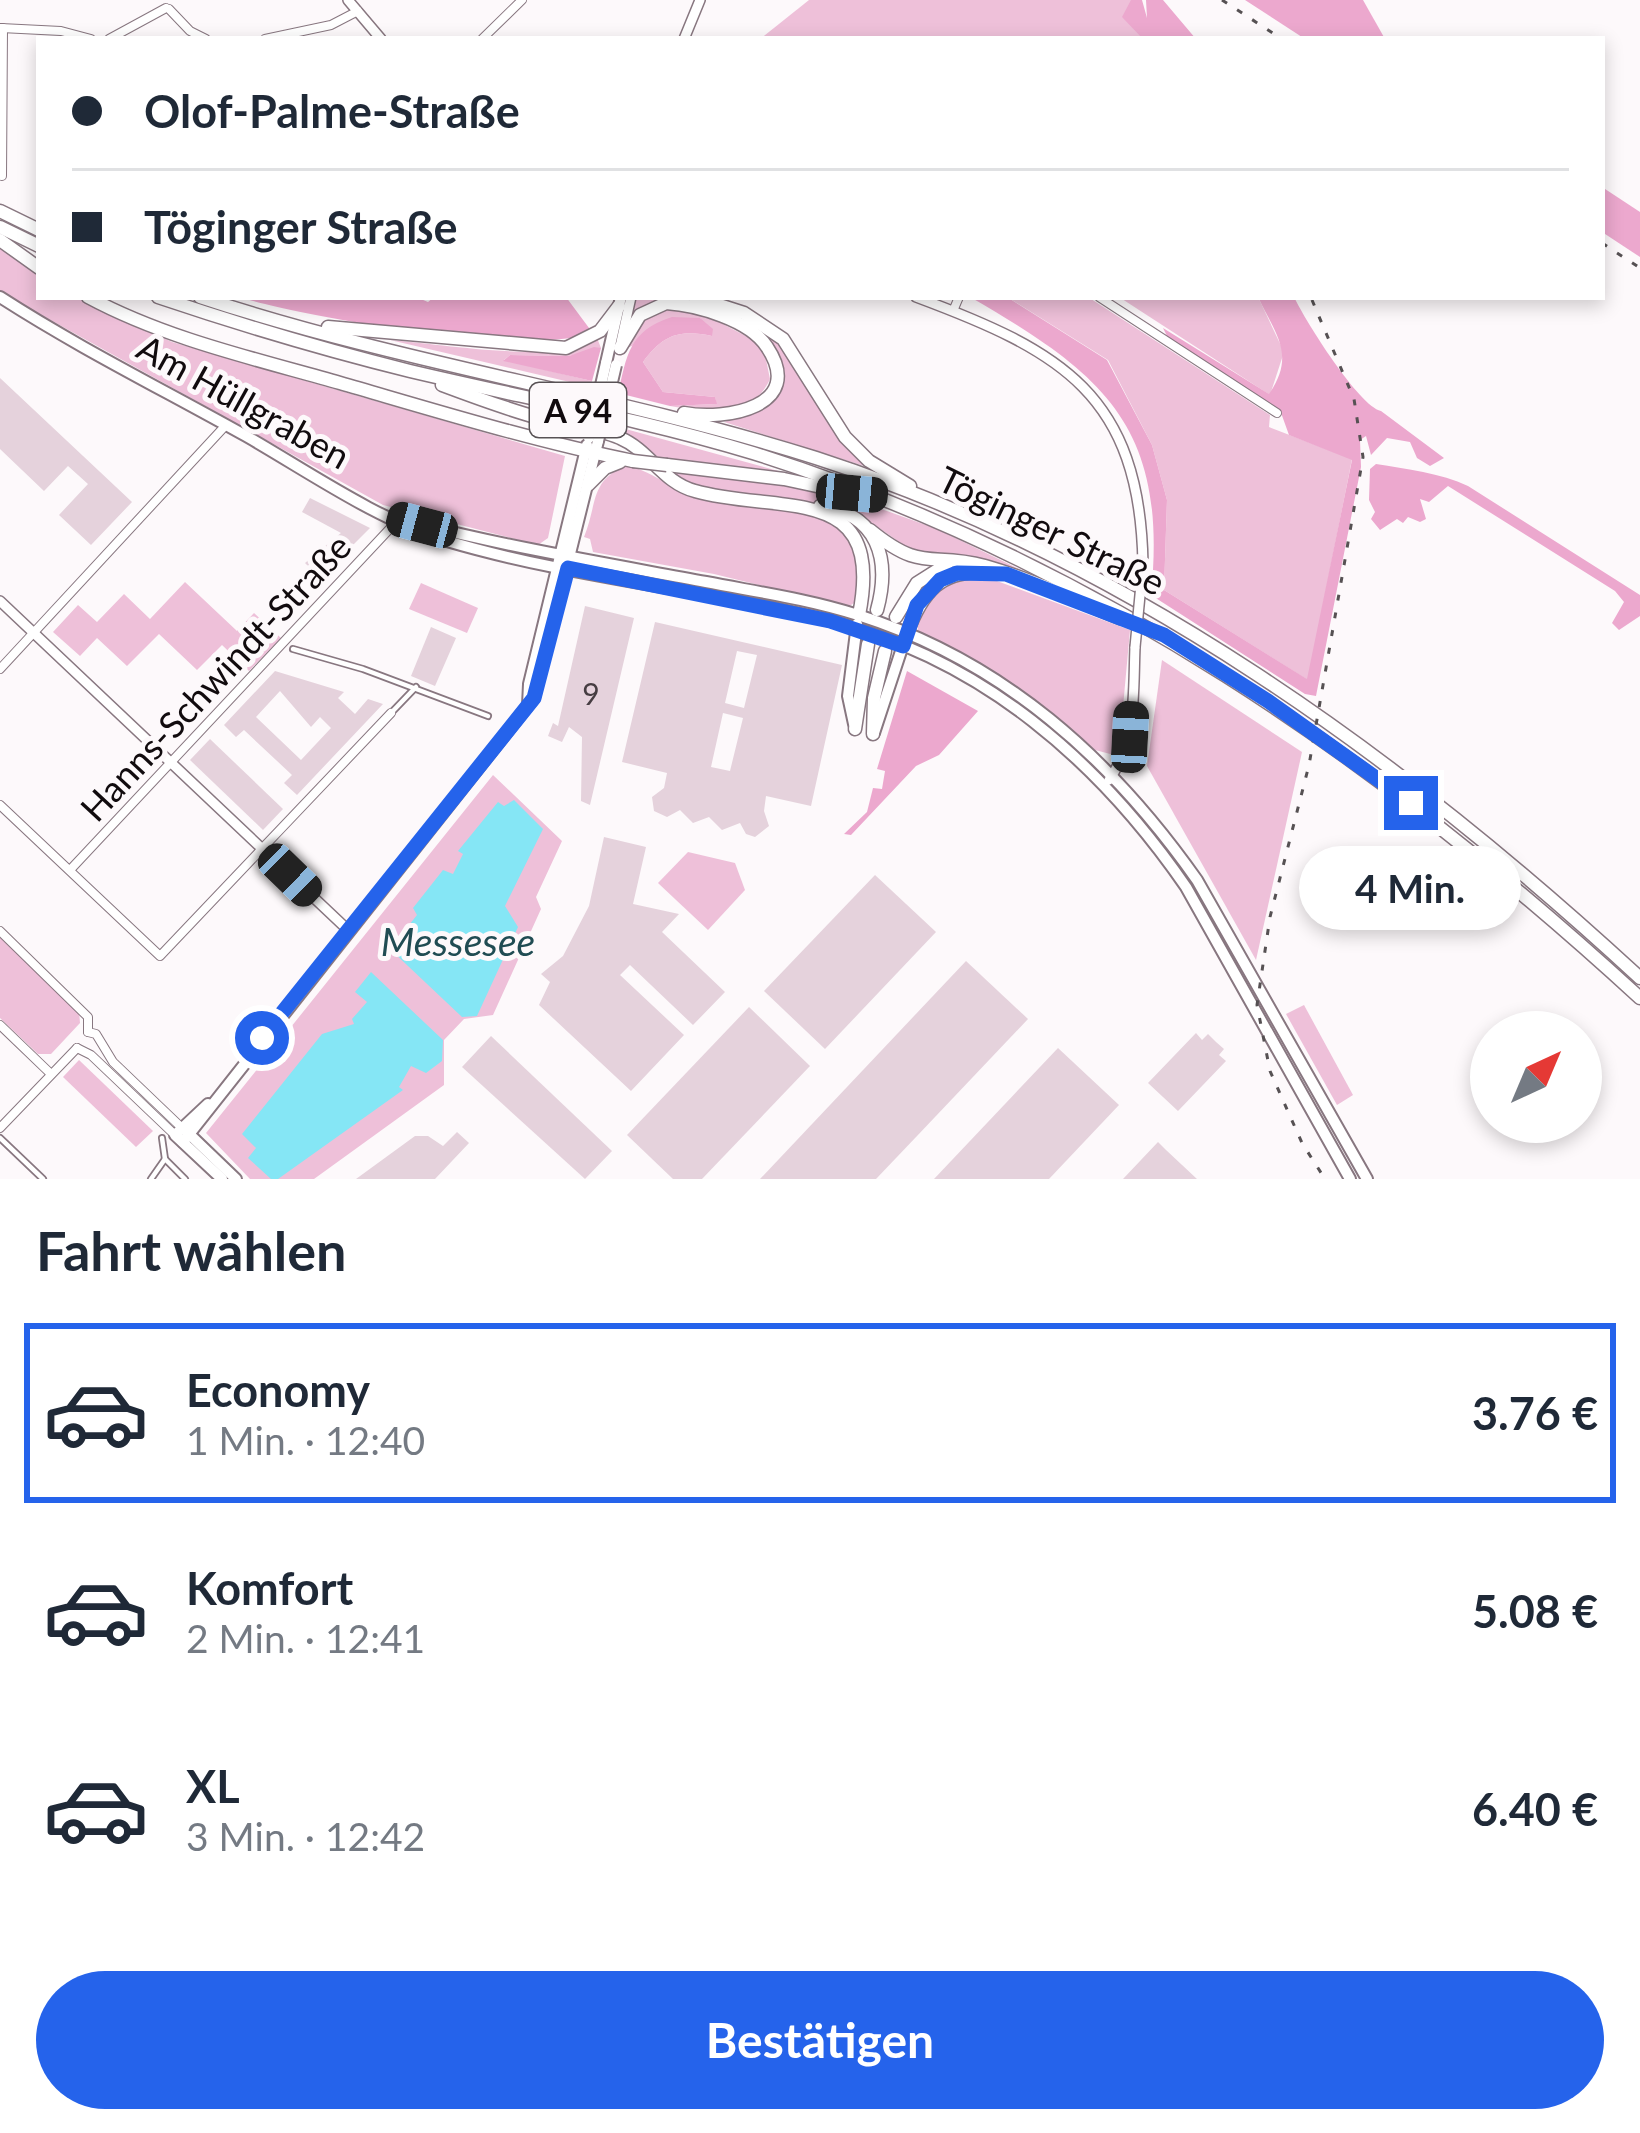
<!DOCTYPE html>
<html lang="de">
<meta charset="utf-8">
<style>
body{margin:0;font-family:Lato,sans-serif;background:#f2f2f3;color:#1f2937;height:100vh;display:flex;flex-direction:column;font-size:45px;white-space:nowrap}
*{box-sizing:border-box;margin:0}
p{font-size:39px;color:#747a83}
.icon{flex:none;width:66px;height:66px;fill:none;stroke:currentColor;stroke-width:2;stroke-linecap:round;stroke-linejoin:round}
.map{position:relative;height:1179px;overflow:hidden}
.drawer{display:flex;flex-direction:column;background:#fff;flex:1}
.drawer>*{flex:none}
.hud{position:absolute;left:36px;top:36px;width:1569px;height:264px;border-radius:0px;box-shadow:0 6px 18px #0003;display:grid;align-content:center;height:264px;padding:0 36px;background:#fff}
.needle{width:78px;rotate:44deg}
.fabs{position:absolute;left:1470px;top:1011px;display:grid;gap:24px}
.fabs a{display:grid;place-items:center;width:132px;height:132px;border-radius:50%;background:#fff;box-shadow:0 6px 18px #0003;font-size:60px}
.end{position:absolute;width:54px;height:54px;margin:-27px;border:15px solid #2563eb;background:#fff;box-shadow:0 0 0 6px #fff}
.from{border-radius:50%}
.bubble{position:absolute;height:84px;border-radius:42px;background:#fff;box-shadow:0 6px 18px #0003;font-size:39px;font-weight:700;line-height:84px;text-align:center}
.car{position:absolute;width:36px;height:72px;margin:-36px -18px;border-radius:15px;box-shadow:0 0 9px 3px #0007;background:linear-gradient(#222 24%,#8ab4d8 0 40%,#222 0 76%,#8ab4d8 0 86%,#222 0)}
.hud b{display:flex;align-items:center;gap:42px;height:114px;font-size:45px}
.hud b+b{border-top:3px solid #e0e1e3}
.hud i{width:30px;height:30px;background:#1f2937}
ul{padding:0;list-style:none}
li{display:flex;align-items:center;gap:36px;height:180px;margin:0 24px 18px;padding:0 12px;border:6px solid transparent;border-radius:0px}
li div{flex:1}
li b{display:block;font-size:45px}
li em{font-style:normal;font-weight:700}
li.selected{border-color:#2563eb}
li>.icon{width:108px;height:108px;stroke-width:1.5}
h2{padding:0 36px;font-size:54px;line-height:144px}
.primary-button{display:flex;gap:24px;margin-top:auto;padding:24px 36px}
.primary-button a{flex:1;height:138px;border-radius:72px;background:#2563eb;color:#fff;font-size:48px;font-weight:700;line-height:138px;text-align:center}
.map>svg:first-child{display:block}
</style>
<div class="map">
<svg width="1640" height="1179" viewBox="0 0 1640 1179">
<rect width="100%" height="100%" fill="#fdf9fb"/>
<!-- green -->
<g fill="#eec0d9">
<path d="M 809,0 L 1137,0 L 1147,39 L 760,39 Z"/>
<path d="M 0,247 L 39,274 L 39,297 L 75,297 L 172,342 L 565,456 L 548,538 L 538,545 L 383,505 L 0,292 Z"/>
<path d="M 636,297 C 690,297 742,312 784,347 L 874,469 L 724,422 L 763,410 C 822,331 714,318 660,300 L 648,304 L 629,323 Z"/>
<path d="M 1007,297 L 1088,297 L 1270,415 L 1269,427 L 1352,459 L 1308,680 L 1164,590 L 1167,500 L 1152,445 L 1108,360 Z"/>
<path d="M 1119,297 L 1258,297 L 1284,352 L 1270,395 Z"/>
<path d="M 674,307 L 719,322 L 763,345 L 770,379 C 751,420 710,413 670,406 L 716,404 L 715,397 L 663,392 L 643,362 C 663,335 679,329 712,336 L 700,318 L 627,348 C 638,323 646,310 674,307 Z"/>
<path d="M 597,338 L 601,348 L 569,356 L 510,355 L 504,360 L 592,381 L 591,387 L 390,340 C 437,343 562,366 597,338 Z"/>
<path d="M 611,425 L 800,477 L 667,462 L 609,429 Z"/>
<path d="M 626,465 C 656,472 678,495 710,501 C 789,519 865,490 857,601 L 848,607 L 714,574 L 593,552 L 590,539 L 584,537 C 598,503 589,482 626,465 Z"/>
<path d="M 669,470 L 837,493 L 937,529 L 1068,593 L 977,559 L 918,555 L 853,510 L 699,488 Z"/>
<path d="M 986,577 L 1130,630 L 1120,740 L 1114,755 L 1095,750 L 1005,680 L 918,633 C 914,593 953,578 986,577 Z"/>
<path d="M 185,582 L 237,631 L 254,613 L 281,638 L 249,671 L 222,645 L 197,670 L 159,634 L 127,666 L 97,638 L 80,656 L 53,632 L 78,605 L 97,622 L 124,594 L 150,619 Z"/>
<path d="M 421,583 L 478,608 L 467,633 L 409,609 Z"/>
<path d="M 1162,660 L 1302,752 L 1256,960 L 1147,766 Z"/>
<path d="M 493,775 L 562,841 L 536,897 L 541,909 L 493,1015 L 464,1019 L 444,1040 L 444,1085 L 314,1179 L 250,1179 L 206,1133 Z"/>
<path d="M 688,852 L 735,863 L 745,890 L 708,930 L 658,883 Z"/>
<path d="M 0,936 L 79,1011 L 80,1023 L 51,1054 L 38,1054 L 0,1018 Z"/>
<path d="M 1304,1005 L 1353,1095 L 1337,1105 L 1286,1014 Z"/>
<path d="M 79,1060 L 153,1131 L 136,1147 L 63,1077 Z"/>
</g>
<!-- forest -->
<g fill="#eca8ce">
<path d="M 1131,0 L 1142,0 L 1147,18 L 1146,0 L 1163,0 L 1196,39 L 1143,39 L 1122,17 Z"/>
<path d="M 1245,0 L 1363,0 L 1385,39 L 1305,39 Z"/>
<path d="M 1602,187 L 1640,212 L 1640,257 L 1602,232 Z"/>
<path d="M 239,297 L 416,297 L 428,302 L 434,297 L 566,297 L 592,332 C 537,358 303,317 239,297 Z"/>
<path d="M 970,297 L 1007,297 L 1107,360 L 1152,445 L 1167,500 L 1164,590 L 1307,679 L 1352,460 L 1289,435 L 1280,410 L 1167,336 L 1163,328 L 1269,394 C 1296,355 1276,335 1258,297 L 1294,297 C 1306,322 1359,406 1381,411 L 1444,458 L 1430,466 L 1417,458 L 1410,442 L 1387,438 L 1371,455 L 1366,436 L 1360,440 L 1361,467 L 1316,696 L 1305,694 L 1151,595 C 1168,427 1105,375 970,297 Z"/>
<path d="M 672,317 L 700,318 L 713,329 L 712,336 C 679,329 663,335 643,362 L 663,392 L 715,397 L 717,404 L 670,406 L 618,393 C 627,356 628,331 672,317 Z"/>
<path d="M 594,347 L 601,348 L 592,381 L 503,361 L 510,355 L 569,356 Z"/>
<path d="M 1376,464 C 1406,469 1441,473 1468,486 L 1640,595 L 1640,616 L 1619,630 L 1612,623 L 1624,602 L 1615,591 L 1448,486 L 1429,502 L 1420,499 L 1426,519 L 1420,522 L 1408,517 L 1403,523 L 1397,519 L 1380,530 L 1371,519 L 1375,512 L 1369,500 L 1370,469 Z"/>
<path d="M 907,671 L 978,711 L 939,755 L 916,766 L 851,835 L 844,834 L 867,812 L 873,788 L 882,789 L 885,771 L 877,769 Z"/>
</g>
<!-- water -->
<g fill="#85e6f5">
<path d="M 514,800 L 543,829 L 505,906 L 518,927 L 477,1016 L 462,1017 L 390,949 L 417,915 L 413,908 L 443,870 L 453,874 L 463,854 L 458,851 L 498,802 L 504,806 Z"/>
<path d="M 371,972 L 443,1040 L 442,1061 L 426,1073 L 411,1066 L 399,1087 L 403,1090 L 278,1179 L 271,1179 L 248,1158 L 256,1148 L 242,1134 L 322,1034 L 354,1024 L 352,1019 L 367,1002 L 355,992 Z"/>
</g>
<!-- building -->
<g fill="#e5d2dc" fill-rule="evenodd">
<path d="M 0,378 L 132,502 L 91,545 L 59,515 L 88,484 L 68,466 L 44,491 L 0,449 Z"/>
<path d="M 310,498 L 370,528 L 310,588 L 299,577 L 309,567 L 305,563 L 341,533 L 302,512 Z"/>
<path d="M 585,606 L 634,618 L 590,805 L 581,801 L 582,737 L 569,727 L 562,742 L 548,736 L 553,723 L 558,726 Z"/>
<path d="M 655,622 L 842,665 L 811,806 L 766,796 L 764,811 L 769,826 L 755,837 L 746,834 L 740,823 L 722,830 L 709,817 L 693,823 L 680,810 L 667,817 L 654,811 L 652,797 L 664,788 L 667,773 L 622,762 ZM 737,651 L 757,655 L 744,708 L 725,703 ZM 723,713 L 743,718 L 730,771 L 711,767 Z"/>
<path d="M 431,627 L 456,638 L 435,686 L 411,676 Z"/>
<path d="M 275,671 L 344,692 L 338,698 L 355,714 L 368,699 L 383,704 L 297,795 L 284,783 L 292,775 L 244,730 L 236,737 L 224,725 ZM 280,691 L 311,727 L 320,717 L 331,728 L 301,760 L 256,717 Z"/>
<path d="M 210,739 L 283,809 L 263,830 L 190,760 Z"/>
<path d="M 604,837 L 646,847 L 633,904 L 679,914 L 662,932 L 725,992 L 693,1025 L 630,965 L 620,975 L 684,1035 L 631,1091 L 539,1005 L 550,982 L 541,974 L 563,956 L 589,906 Z"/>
<path d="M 875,875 L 936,932 L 825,1049 L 764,991 Z"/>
<path d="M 966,961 L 1028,1019 L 917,1136 L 876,1179 L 760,1179 Z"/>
<path d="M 749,1007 L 810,1066 L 702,1179 L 673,1179 L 627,1135 Z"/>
<path d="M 1196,1033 L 1202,1040 L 1208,1034 L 1216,1042 L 1224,1049 L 1219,1055 L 1226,1061 L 1178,1111 L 1148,1083 Z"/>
<path d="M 491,1036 L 612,1151 L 585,1179 L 462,1067 Z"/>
<path d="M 1058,1048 L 1119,1105 L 1049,1179 L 934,1179 Z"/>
<path d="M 457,1132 L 469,1143 L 435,1179 L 356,1179 L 415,1136 L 428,1136 L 443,1146 Z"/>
<path d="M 1158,1142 L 1166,1150 L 1197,1179 L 1123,1179 Z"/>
</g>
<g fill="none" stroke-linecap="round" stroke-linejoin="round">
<!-- pedestrian casing -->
<g stroke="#887780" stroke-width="8">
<g id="pedestrian">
<path d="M 293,649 L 363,669 L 488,716"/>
<path d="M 391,713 L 416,687"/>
<path d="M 0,1138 L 43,1179"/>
<path d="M 165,1159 L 185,1179"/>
<path d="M 151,1179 L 165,1159 L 162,1138"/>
</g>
</g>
<!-- minor casing -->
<g stroke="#887780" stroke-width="10">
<g id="minor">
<path d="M 169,9 L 190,31 L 206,39"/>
<path d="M 1,28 L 61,31 L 91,39"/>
<path d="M 109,39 L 166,8"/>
<path d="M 265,39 L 331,25 L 358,11"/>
<path d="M 482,39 L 522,0"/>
<path d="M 2,176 L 3,28"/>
<path d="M 1099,297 L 1277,413"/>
<path d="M 953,311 L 959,297"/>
<path d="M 0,669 L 226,425"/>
<path d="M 0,805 L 160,956 L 391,713"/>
<path d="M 70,870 L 397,521"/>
<path d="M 0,931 L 88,1017 L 88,1032"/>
<path d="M 0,1025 L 51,1074"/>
<path d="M 88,1032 L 96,1034 L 113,1062 L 182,1128"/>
<path d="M 77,1048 L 91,1055 L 175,1135"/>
<path d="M 0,1128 L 77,1048"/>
</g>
</g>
<!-- tertiary casing -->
<g stroke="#887780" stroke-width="12">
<g id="tertiary">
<path d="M 348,0 L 381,39"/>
<path d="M 684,39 L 700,0"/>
<path d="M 916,297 C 1061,351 1140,394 1143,564"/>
<path d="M 621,342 L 631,297"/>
<path d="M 0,601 L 348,930"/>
<path d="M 1109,780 C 1137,740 1133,695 1135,647"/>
</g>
</g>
<!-- secondary casing -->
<g stroke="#887780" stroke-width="14">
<g id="secondary">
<path d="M 0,297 C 79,348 164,390 246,436 C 309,472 377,520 447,541 C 572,578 704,589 830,621 C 982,659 1099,761 1186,887 L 1350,1179"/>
<path d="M 606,363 L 621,297"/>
<path d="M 419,524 C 514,548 610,564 706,582 C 757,592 808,599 858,615 C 1003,661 1111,758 1197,880 L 1367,1179"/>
<path d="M 528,705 L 529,684 L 587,445"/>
<path d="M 854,724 L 848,696 L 857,624"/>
<path d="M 874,733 L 904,642"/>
<path d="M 208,1104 L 175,1135 L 222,1179"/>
<path d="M 185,1130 L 236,1179"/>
<path d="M 183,1142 L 534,698 L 598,441"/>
</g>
</g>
<!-- motorway casing -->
<g stroke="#887780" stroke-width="15">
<g id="motorway">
<path d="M 0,211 L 39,230"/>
<path d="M 0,227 L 39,246"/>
<path d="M 0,240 L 39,268"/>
<path d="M 88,297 C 166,339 256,359 340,383 C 437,411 534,441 633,461"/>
<path d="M 158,297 C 241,325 325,350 410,371 C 524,398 641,419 753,453 C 1091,559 1381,760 1640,998"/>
<path d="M 200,297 C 402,364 614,394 816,458 C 1126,558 1403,759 1640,978"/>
<path d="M 694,297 L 744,313 L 783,339 L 845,437 L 869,461 L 910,486"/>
<path d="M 328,327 L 566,348 L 600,331 L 619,306"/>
<path d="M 620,348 L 640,315 L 666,303 C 697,305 750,320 767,347 C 807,407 725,421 684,413"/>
<path d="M 442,385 C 474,397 506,409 539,418 C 565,425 595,427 620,438 C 649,450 663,483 695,491 C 779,515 886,480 859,615"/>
<path d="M 667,465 L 784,479 L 849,493"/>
<path d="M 588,485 L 605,468 L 620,462"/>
<path d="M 820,506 C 878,514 891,559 877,610"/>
<path d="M 870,530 C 924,574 930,551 985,566 C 1031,579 1075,600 1120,618"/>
<path d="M 896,617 L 917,583 L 947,564"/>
<path d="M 907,633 C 922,593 941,568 987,573"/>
<path d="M 855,729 L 868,644"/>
<path d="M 873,734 L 874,698 L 885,651"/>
</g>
</g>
<!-- pedestrian -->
<use href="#pedestrian" stroke="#fff" stroke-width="4.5"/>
<!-- minor -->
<use href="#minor" stroke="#fff" stroke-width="8"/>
<!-- tertiary -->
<use href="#tertiary" stroke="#fff" stroke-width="9"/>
<!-- secondary -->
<use href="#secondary" stroke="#fff" stroke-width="10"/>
<!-- motorway -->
<use href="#motorway" stroke="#fff" stroke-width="12"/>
<!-- rail -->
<g stroke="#565153" stroke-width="3" stroke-dasharray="6 12" stroke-linecap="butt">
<path d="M 1222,0 L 1282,39"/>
<path d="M 1602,243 L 1640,268"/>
<path d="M 1312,300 L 1354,399 L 1363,457 L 1309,765 L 1270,917 L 1257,1005 L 1270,1071 L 1302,1143 L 1325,1179"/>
</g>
<!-- tertiary-bridge casing -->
<g stroke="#887780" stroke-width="12" stroke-linecap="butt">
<path id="tertiary-bridge" d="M 1135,647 L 1143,564"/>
</g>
<!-- secondary-bridge casing -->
<g stroke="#887780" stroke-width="14" stroke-linecap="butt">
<g id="secondary-bridge">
<path d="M 589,438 L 606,363"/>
<path d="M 598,441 L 616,365"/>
</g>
</g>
<!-- motorway-bridge casing -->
<g stroke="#887780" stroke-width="15" stroke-linecap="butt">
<path id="motorway-bridge" d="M 633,461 L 667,465"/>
</g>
<!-- tertiary-bridge -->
<use href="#tertiary-bridge" stroke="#fff" stroke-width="9"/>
<!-- secondary-bridge -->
<use href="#secondary-bridge" stroke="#fff" stroke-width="10"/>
<!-- motorway-bridge -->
<use href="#motorway-bridge" stroke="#fff" stroke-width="12"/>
</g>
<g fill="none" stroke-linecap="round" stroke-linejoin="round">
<!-- route -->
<path stroke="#2563eb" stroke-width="15" d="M 262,1038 L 534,698 L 568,568 L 830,621 L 903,646 L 917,605 L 940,580 L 957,573 L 1006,574 L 1164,635 L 1268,701 L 1411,803"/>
</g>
<g text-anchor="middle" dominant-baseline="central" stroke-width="10" stroke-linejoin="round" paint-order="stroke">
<!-- number labels -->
<g font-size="30" fill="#463d42">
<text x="591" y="693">9</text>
</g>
<!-- shield labels -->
<rect fill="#fdf9fb" stroke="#585255" stroke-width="3" x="530" y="383" width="96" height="54" rx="9"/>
<g font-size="33" font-weight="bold" fill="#110b0e">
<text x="578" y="410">A 94</text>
</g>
<!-- street labels -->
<g font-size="36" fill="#110b0e" stroke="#fdf9fb">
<text transform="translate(244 401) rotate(29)">Am Hüllgraben</text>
<text transform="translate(1052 530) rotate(26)">Töginger Straße</text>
<text transform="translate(215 677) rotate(-47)">Hanns-Schwindt-Straße</text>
</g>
<!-- water labels -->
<g font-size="39" font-style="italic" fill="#204c53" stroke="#fdf9fb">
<text x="458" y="941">Messesee</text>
</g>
</g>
</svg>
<div class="fabs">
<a><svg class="needle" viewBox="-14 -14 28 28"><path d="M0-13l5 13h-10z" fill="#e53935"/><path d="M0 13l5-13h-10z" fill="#747a83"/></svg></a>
</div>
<i class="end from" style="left:262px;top:1038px"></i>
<i class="end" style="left:1411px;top:803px"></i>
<div class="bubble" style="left:1299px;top:846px;width:222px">4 Min.</div>
<i class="car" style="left:852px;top:493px;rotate:95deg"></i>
<i class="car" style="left:422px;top:525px;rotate:285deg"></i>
<i class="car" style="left:1130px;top:737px;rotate:3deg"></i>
<i class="car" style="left:290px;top:875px;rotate:134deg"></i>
<div class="hud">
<b><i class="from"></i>Olof-Palme-Straße</b>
<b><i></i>Töginger Straße</b>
</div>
</div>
<section class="drawer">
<h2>Fahrt wählen</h2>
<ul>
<li class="selected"><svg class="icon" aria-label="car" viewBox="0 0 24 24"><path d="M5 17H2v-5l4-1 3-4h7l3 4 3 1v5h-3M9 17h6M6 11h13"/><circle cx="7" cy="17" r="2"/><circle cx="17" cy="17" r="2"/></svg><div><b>Economy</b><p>1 Min. · 12:40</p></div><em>3.76 €</em></li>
<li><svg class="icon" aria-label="car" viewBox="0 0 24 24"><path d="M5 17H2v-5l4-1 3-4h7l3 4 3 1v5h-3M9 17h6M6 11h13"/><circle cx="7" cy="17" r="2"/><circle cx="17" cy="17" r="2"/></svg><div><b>Komfort</b><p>2 Min. · 12:41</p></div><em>5.08 €</em></li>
<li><svg class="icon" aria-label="car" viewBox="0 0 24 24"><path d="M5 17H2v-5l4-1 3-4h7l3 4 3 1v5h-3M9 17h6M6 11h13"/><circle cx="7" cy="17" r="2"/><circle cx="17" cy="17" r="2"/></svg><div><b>XL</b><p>3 Min. · 12:42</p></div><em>6.40 €</em></li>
</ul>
<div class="primary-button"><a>Bestätigen</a></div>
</section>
